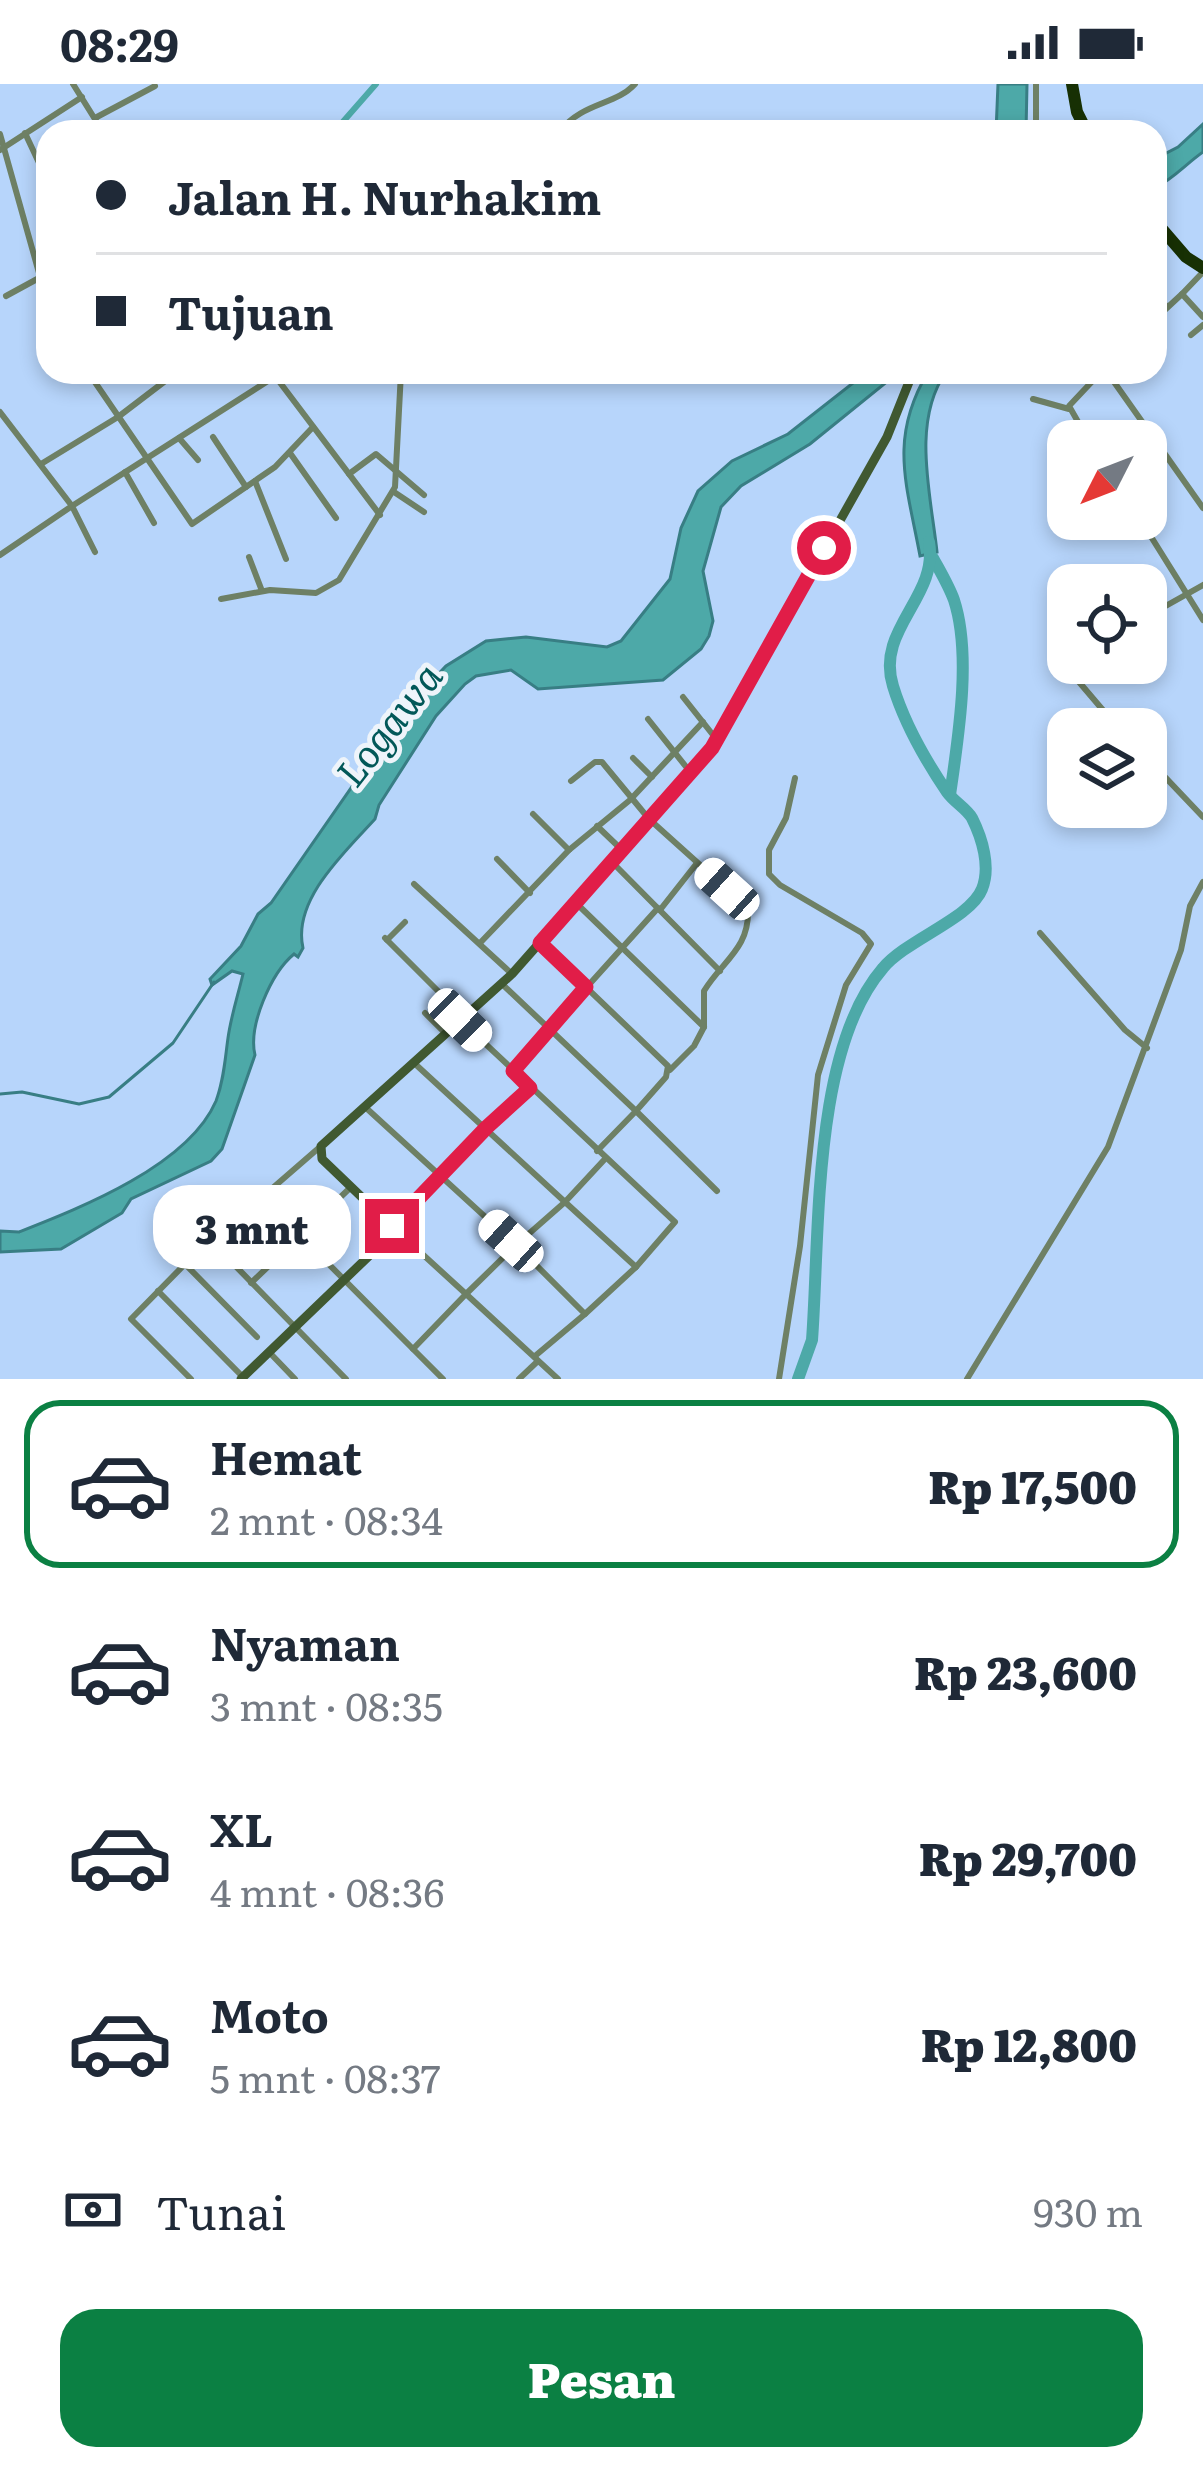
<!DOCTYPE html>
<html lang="id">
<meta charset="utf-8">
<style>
body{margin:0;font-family:Literata,serif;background:#f6f6f7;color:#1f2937;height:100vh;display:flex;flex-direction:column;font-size:45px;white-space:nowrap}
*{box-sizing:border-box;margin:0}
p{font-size:39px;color:#747a83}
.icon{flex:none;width:66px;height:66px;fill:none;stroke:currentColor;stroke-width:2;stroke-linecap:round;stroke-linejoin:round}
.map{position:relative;height:1295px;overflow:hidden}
.panel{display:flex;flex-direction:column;background:#fff;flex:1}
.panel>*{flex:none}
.top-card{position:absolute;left:36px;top:36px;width:1131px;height:264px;border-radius:36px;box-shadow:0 6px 18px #0003;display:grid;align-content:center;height:264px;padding:0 60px;background:#fff}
.needle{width:78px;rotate:228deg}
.fabs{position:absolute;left:1047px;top:336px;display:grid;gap:24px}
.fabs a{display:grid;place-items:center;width:120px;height:120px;border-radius:24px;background:#fff;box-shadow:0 6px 18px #0003;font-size:60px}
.end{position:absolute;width:54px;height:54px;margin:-27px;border:15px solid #e11d48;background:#fff;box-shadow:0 0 0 6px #fff}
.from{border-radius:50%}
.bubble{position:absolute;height:84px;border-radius:36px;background:#fff;box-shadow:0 6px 18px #0003;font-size:39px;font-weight:800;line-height:84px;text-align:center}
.car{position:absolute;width:36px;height:72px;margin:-36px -18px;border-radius:15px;box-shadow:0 0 9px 3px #0007;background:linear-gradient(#fff 24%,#345 0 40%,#fff 0 76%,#345 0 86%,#fff 0)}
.top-card b{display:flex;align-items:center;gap:42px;height:114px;font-size:45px}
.top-card b+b{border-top:3px solid #e0e1e3}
.top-card i{width:30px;height:30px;background:#1f2937}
ul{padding:21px 0 0;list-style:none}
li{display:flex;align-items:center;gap:36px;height:168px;margin:0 24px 18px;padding:0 36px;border:6px solid transparent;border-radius:36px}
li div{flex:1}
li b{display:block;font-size:45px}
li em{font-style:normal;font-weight:800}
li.selected{border-color:#0b8043}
li>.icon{width:108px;height:108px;stroke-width:1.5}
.pay{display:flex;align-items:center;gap:30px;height:132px;padding:0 60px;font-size:45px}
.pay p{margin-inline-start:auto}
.action{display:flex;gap:24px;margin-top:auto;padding:24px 60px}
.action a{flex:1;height:138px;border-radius:36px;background:#0b8043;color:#fff;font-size:48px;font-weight:800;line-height:138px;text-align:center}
.status{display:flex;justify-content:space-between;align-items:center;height:84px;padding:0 60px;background:#fff;direction:ltr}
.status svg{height:33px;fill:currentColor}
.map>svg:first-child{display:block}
</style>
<div class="status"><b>08:29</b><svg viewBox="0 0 49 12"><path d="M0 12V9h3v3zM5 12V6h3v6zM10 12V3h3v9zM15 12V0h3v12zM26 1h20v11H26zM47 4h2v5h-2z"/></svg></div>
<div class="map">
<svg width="1203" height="1295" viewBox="0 0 1203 1295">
<rect width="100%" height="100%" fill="#b7d5fb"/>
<!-- water -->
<g fill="#4da9a8" stroke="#387e84" stroke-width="3">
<path d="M 998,0 L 1027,0 L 1026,48 L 996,48 Z"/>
<path d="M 1203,40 L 1203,68 C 1186,80 1173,95 1155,104 L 1155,75 L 1178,63 Z"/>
<path d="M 867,288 L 899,288 L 810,360 L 741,402 L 721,423 L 703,487 L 713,537 L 709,552 L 701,565 L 663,596 L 538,605 L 511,586 L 476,592 L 465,600 L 436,632 L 379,721 L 375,735 C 345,768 292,816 303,864 L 298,873 L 294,870 C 271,889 248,942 255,971 L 222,1065 L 211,1077 L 131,1115 L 122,1129 L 61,1165 L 0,1168 L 0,1147 L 19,1148 C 80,1124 188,1082 216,1017 C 224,996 225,975 228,954 C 231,932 238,911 243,890 L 232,887 L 212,901 L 210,895 L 241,862 L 258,830 L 271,819 L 408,622 L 446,582 L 486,557 L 526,553 L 607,563 L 621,557 L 670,495 L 681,444 L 698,407 L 732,377 L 788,350 Z"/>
<path d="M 928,288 L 946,288 C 911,338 931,411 937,468 L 920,472 C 907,401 888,355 928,288 Z"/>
</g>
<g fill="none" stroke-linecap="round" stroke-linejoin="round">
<!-- stream -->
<path stroke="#387e84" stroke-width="3" d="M 0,1010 L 22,1008 L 79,1020 L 109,1013 L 173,959 L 214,898"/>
<!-- canal -->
<path stroke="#4da9a8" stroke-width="6" d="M 334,48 L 376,0"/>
<!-- river -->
<g stroke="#4da9a8" stroke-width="12">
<path d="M 933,474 C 940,487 949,502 954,516 C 972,571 958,655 950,711"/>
<path d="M 798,1295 L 812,1256 C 820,1149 812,966 883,884 C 906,856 971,834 982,805 C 991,783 982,754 972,734 C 966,724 954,718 947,708 C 926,677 904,638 893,602 C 875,545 939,513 929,458"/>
</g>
<!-- minor -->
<g stroke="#6e8065" stroke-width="6">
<path d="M 73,0 L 103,48"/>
<path d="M 1036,0 L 1036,48"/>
<path d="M 95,34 L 155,2"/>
<path d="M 559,48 C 584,17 615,22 635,0"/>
<path d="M 25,49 L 48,98"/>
<path d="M 0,50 L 48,221"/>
<path d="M 0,66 L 82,13"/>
<path d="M 1155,209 L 1167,223"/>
<path d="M 1182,210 L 1203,188"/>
<path d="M 6,212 L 39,194"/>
<path d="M 1155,235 L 1182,210 L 1203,233"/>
<path d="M 1191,251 L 1203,241"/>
<path d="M 88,288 L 192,440 L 275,383 L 313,343"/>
<path d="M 272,288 L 380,431"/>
<path d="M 1107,288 L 1203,424"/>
<path d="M 1033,315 L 1069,325"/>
<path d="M 0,328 L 72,422 L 0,471"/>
<path d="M 213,353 L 246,403"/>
<path d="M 179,354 L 198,376"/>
<path d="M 1089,357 L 1069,322 L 1101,288"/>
<path d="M 290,369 L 336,434"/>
<path d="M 41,380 L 118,333 L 177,288"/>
<path d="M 125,388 L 154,439"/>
<path d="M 349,390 L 376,370 L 424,411"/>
<path d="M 255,397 L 286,475"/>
<path d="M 394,408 L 424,428"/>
<path d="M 1140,435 L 1203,536"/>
<path d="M 95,468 L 72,422 L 282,288"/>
<path d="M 249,473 L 262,507"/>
<path d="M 221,515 L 270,506 L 316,509 L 339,496 L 395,403 L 401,288"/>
<path d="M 1146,533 L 1203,501"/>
<path d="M 1068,576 L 1068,585 L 1119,645"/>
<path d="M 683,613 L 717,656"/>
<path d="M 648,635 L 691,689"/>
<path d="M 1146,673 L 1203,733"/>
<path d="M 633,674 L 652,693"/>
<path d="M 571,697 L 595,678 L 602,678 L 649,735 L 748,824 C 750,865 722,877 704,907 L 704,943 L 575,818"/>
<path d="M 533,730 L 569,766"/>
<path d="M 597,742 L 622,766"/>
<path d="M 497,775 L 530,809"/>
<path d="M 611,777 L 720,887"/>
<path d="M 414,800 L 512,890"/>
<path d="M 660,826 L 697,779"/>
<path d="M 1040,849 L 1125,946 L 1147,964"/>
<path d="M 385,854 L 449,918 L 443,929 L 453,942"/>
<path d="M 387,856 L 405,838"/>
<path d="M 480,859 L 569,766 L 630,716 L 703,638"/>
<path d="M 540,859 L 668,982 L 666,993 L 636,1027 L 717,1107"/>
<path d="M 501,899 L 636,1027 L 597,1067"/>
<path d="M 425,929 L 445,949"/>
<path d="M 460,936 L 675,1138 L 636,1183"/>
<path d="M 550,944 L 658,824"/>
<path d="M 413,978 L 565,1118 L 516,1161 L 585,1230 L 535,1272"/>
<path d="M 670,986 L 694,962 L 704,943"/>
<path d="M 513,987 L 551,945"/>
<path d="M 364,1022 L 516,1161 L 466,1210 L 396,1146"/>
<path d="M 262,1113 L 413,1265 L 466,1210 L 558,1295"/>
<path d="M 393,1141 L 487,1043 L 530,1004"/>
<path d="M 211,1157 L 346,1295"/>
<path d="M 185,1180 L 257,1253"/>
<path d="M 251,1199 L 351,1103"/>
<path d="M 158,1207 L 243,1293"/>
<path d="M 585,1230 L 636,1183 L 565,1118 L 604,1076"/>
<path d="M 413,1265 L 443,1295"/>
<path d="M 269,1268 L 295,1295"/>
<path d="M 191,1295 L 131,1235 L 185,1180 L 321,1062"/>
<path d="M 519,1295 L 538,1277"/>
<path d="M 779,1295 L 800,1162 L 818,991 L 846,901 L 871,860 L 862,849 L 780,801 L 769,790 L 769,766 L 786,734 L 795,694"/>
<path d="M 967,1295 L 1108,1063 L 1181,866 L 1190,822 L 1203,798"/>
</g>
<!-- secondary -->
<path stroke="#405931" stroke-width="9" d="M 241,1295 L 396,1146 L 322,1075 L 321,1062 L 512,890 L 712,664 L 887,353 L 913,288"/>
<!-- trunk -->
<g stroke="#173004" stroke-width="12">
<path d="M 1072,0 L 1077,28 L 1087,48"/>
<path d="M 1155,137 L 1186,173 L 1203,184"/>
</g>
</g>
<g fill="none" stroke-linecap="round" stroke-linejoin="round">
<!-- route -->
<path stroke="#e11d48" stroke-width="15" d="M 392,1142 L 487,1043 L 530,1004 L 513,987 L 586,903 L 540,859 L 712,664 L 824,464"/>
</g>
<g text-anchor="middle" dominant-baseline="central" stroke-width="10" stroke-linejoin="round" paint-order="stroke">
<!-- water labels -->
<g font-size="39" font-style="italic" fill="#025858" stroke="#eef4fa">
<text transform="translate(387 639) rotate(-52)">Logawa</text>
</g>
</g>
</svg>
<div class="fabs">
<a><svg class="needle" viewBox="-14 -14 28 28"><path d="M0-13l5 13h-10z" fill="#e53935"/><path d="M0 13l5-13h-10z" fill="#747a83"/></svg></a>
<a><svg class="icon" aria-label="locate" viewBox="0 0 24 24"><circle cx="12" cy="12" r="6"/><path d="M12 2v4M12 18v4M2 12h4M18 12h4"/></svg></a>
<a><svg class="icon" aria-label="layers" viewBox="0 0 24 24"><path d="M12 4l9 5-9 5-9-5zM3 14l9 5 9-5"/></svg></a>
</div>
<i class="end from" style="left:824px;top:464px"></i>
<i class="end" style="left:392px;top:1142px"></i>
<div class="bubble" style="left:153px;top:1101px;width:198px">3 mnt</div>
<i class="car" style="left:727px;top:805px;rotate:312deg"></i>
<i class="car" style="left:460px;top:936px;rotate:134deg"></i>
<i class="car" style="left:511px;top:1157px;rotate:312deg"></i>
<div class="top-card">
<b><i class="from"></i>Jalan H. Nurhakim</b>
<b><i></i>Tujuan</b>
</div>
</div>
<section class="panel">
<ul>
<li class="selected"><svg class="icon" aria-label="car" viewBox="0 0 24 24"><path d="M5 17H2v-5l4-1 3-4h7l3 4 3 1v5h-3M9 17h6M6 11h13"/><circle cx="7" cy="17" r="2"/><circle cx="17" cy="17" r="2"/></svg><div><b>Hemat</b><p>2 mnt · 08:34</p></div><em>Rp 17,500</em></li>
<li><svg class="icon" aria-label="car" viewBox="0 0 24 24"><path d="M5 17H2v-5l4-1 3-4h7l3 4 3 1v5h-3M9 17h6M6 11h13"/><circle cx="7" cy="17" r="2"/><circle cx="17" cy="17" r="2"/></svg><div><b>Nyaman</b><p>3 mnt · 08:35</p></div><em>Rp 23,600</em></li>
<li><svg class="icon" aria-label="car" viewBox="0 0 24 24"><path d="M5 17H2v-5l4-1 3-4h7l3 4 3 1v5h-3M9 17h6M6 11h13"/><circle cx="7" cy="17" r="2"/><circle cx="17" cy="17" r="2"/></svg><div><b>XL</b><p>4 mnt · 08:36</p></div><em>Rp 29,700</em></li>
<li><svg class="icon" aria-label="car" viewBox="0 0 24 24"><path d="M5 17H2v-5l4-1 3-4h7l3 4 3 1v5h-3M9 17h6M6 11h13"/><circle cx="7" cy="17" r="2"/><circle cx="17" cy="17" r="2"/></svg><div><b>Moto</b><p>5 mnt · 08:37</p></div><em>Rp 12,800</em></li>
</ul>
<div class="pay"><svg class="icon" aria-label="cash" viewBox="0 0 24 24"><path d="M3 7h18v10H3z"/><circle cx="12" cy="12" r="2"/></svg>Tunai<p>930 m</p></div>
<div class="action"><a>Pesan</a></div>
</section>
